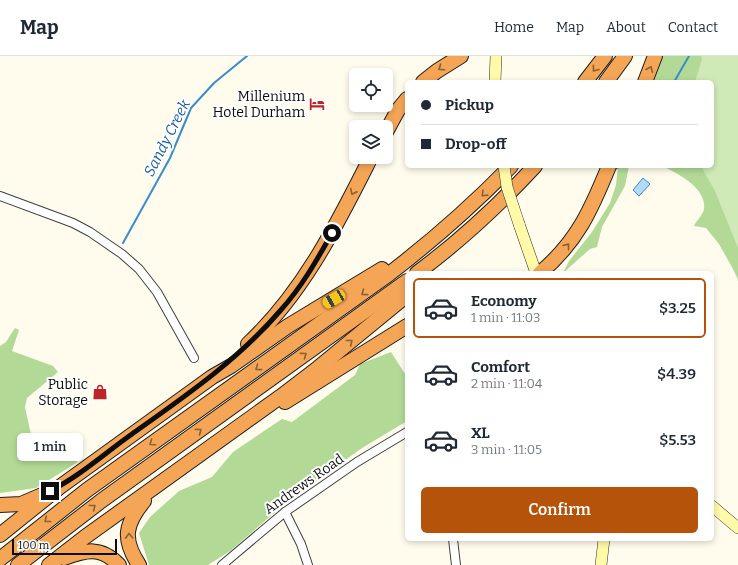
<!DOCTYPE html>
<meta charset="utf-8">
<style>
body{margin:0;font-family:Bitter,serif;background:#f2f2f3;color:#1f2937;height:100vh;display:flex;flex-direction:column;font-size:15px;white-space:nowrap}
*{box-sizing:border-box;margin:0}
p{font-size:13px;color:#747a83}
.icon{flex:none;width:22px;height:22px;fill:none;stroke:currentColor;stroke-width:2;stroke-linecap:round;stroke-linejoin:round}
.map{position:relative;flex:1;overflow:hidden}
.panel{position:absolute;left:405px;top:215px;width:309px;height:270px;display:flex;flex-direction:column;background:#fff;border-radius:6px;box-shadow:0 2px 6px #0003}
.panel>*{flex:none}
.top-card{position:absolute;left:405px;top:24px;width:309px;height:88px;border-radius:6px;box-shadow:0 2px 6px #0003;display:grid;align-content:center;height:88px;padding:0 16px;background:#fff}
.buttons{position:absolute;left:349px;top:12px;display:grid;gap:8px}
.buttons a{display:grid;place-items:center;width:44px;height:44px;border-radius:6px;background:#fff;box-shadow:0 2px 6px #0003;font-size:20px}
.scale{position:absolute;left:12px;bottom:10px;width:105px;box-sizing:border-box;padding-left:4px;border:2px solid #0d0d0d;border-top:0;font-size:11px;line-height:14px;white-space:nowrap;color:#0d0d0d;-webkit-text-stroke:3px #fff;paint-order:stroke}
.end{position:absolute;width:18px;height:18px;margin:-9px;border:5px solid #0d0d0d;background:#fff;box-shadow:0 0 0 2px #fff}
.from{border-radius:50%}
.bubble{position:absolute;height:28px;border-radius:6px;background:#fff;box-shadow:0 2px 6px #0003;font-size:13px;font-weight:600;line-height:28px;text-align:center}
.car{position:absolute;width:12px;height:24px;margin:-12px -6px;border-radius:5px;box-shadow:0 0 3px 1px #0007;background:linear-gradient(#f5c518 24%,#345 0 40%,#f5c518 0 76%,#345 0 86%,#f5c518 0)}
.top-card b{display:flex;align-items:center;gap:14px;height:38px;font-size:15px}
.top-card b+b{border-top:1px solid #e0e1e3}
.top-card i{width:10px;height:10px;background:#1f2937}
ul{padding:7px 0 0;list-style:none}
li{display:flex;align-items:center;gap:12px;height:60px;margin:0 8px 6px;padding:0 8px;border:2px solid transparent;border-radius:6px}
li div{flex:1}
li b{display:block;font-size:15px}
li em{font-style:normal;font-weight:600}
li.active{border-color:#b45309}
li>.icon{width:36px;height:36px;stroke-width:1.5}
.button{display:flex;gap:8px;margin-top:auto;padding:8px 16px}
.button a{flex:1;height:46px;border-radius:6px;background:#b45309;color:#fff;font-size:16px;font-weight:600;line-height:46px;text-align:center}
header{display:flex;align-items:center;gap:24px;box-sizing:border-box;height:56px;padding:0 20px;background:#fff;border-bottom:1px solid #e0e1e3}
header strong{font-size:19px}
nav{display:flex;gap:22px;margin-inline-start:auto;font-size:14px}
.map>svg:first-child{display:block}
</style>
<header>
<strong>Map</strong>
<nav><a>Home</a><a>Map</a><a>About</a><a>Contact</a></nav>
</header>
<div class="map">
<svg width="738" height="509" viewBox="0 0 738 509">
<rect width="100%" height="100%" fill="#fffced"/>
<!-- green -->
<path fill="#cfe9b7" d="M 660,0 L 738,0 L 738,225 L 691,110 L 712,110 L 712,26 L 656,26 L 652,16 Z"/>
<!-- forest -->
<g fill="#b2da96">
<path d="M 663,0 L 701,0 L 702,3 L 695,26 L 652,26 Z"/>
<path d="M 618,110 L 629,110 L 625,130 L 602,171 L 597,191 L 590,193 L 563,217 L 569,205 L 592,176 L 610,147 L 616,129 Z"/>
<path d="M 662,110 L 701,110 L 715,135 L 738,192 L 738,222 L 719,188 L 706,172 L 694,170 C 696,165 703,159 704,153 C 707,132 677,117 662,110 Z"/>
<path d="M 15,272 L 19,274 L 12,295 L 53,310 L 58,316 L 27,342 L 25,351 L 35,397 L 42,404 L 73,403 L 78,406 L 36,432 L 0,437 L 0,290 L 6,286 Z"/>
<path d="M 391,296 L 407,321 L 407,365 L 362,392 L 287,446 L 230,495 L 208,509 L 149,509 L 139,477 L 150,461 L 179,435 L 212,421 L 233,396 L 282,363 L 292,366 L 355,319 L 360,308 Z"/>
</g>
<!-- water -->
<path fill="#b2daf6" stroke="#398ccd" d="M 643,122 L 650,128 L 639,140 L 633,134 Z"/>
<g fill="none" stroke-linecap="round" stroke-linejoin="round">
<!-- stream -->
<g stroke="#398ccd" stroke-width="2">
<path d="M 674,26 L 689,0"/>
<path d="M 614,114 L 620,110"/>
<path d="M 123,187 L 170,102 L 191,52 L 214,27 L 247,0"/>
</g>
<!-- street casing -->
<g stroke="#404040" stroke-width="10">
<g id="street">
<path d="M 0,140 L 73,167 L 90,176 L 122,198 L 139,213 L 157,236 L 194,302"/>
<path d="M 285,456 L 301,488 L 308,509"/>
<path d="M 453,483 L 456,509"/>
<path d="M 222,509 L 285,456 L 357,406 L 407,376"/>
</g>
</g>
<!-- secondary casing -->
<g stroke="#2f2f2f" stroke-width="12">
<g id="secondary">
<path d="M 495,26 L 496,0"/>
<path d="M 519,168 L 536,217"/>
<path d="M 712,450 L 738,472"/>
<path d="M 601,509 L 604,483"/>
</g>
</g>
<!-- highway casing -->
<g stroke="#1e1e1e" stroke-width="16">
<g id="highway">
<path d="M 423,26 L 437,15 L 461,0"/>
<path d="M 585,26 L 605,0"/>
<path d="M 606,26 L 625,0"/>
<path d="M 645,26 L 655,0"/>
<path d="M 386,76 L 398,54 L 407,43"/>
<path d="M 417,217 C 460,185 499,149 535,110"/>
<path d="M 540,217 C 577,186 591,154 609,110"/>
<path d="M 248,288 C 304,236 337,168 371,101"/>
<path d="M 285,346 L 407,270"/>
<path d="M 0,449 L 21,448 L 42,439"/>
<path d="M 0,479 L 61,430 L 212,321 L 231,310 L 288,270 L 382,213"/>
<path d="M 64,502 C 86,494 101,490 119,509"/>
<path d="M 0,503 L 87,434 L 389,218 C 432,185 473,149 511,110"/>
<path d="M 18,509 L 101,445 L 407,225"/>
<path d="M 49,509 L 85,481 L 280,341 L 318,312 L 407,239"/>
<path d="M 139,509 C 122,483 125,468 144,445"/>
</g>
</g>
<!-- street -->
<use href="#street" stroke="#fff" stroke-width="8"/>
<!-- secondary -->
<use href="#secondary" stroke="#fff9a8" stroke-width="11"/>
<!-- highway -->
<use href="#highway" stroke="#f4a556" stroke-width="14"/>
<!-- secondary-bridge casing -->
<g stroke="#2f2f2f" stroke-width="12" stroke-linecap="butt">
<path id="secondary-bridge" d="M 504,110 L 507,131 L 519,168"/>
</g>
<!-- secondary-bridge -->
<use href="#secondary-bridge" stroke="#fff9a8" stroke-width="11"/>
</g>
<!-- one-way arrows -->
<defs><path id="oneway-chevron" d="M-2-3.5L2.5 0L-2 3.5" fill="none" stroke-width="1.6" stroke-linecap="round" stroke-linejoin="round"/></defs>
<g stroke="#8c6135">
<use href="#oneway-chevron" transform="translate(441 12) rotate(146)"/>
<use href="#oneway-chevron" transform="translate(595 13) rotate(127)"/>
<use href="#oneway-chevron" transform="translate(650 13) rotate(-67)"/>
<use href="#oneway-chevron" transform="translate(353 136) rotate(117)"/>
<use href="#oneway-chevron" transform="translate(484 138) rotate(136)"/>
<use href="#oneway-chevron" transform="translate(567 190) rotate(-52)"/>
<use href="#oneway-chevron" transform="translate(364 237) rotate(144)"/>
<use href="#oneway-chevron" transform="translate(350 286) rotate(-39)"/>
<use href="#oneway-chevron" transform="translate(304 299) rotate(-36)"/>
<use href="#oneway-chevron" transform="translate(258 312) rotate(144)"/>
<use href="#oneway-chevron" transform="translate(199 375) rotate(-36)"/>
<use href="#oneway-chevron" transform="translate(152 387) rotate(145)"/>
<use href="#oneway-chevron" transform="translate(93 451) rotate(-38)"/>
<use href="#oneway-chevron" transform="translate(47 464) rotate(141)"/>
<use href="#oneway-chevron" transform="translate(129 480) rotate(-93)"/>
</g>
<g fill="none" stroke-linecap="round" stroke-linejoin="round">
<!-- route -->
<path stroke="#0d0d0d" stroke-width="5" d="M 50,435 C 80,420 105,397 132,378 C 184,341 238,304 280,255 C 301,232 317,204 332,177"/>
</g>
<!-- icons -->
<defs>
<g id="hotel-bare" transform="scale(1.2)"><path d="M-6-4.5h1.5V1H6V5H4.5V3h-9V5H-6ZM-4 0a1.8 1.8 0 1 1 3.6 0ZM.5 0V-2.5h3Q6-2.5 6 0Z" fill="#bc2526" stroke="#fff" stroke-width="2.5" paint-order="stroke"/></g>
<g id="shop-bare" transform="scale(1.2)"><path d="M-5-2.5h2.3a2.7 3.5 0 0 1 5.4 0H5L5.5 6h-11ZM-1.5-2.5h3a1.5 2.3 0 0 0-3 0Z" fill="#bc2526" stroke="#fff" stroke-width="2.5" paint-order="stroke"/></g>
</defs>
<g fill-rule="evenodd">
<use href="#hotel-bare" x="317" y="48"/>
<use href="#shop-bare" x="100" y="336"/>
</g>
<g text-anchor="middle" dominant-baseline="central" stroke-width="4" stroke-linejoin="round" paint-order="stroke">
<!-- poi labels -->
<g font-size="14" fill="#0d0d0d" stroke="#fff" text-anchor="end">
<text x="305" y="40">Millenium<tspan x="305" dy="16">Hotel Durham</tspan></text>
<text x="88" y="328">Public<tspan x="88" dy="16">Storage</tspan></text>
</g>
<!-- street labels -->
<g font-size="14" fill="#0d0d0d" stroke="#fff">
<text transform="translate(304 428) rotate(-35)">Andrews Road</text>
</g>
<!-- water labels -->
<g font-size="15" font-style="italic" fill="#175d9e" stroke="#fff">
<text transform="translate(167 82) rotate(-63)">Sandy Creek</text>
</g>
</g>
</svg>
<div class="buttons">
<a><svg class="icon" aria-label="locate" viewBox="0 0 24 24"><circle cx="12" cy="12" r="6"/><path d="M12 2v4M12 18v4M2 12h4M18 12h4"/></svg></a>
<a><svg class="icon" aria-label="layers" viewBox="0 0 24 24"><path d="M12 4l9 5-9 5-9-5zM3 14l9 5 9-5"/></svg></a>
</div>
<div class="scale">100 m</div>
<i class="end from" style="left:332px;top:177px"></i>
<i class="end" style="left:50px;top:435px"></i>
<div class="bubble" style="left:17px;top:377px;width:66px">1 min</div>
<i class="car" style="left:334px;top:243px;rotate:240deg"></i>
<div class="top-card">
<b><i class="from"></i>Pickup</b>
<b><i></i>Drop-off</b>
</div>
<section class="panel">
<ul>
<li class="active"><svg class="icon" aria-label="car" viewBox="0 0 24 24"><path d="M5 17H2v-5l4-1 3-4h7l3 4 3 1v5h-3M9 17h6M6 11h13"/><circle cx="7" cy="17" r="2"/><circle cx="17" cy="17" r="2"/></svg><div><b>Economy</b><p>1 min · 11:03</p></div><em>$3.25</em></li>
<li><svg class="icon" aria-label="car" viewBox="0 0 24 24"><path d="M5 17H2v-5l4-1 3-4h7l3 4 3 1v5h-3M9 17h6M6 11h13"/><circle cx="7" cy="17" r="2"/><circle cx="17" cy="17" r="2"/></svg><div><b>Comfort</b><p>2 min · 11:04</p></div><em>$4.39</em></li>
<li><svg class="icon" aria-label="car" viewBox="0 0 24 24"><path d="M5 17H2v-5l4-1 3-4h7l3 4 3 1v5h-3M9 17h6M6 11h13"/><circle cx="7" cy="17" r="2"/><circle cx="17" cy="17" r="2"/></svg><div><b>XL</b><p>3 min · 11:05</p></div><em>$5.53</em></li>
</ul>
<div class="button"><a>Confirm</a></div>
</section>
</div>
